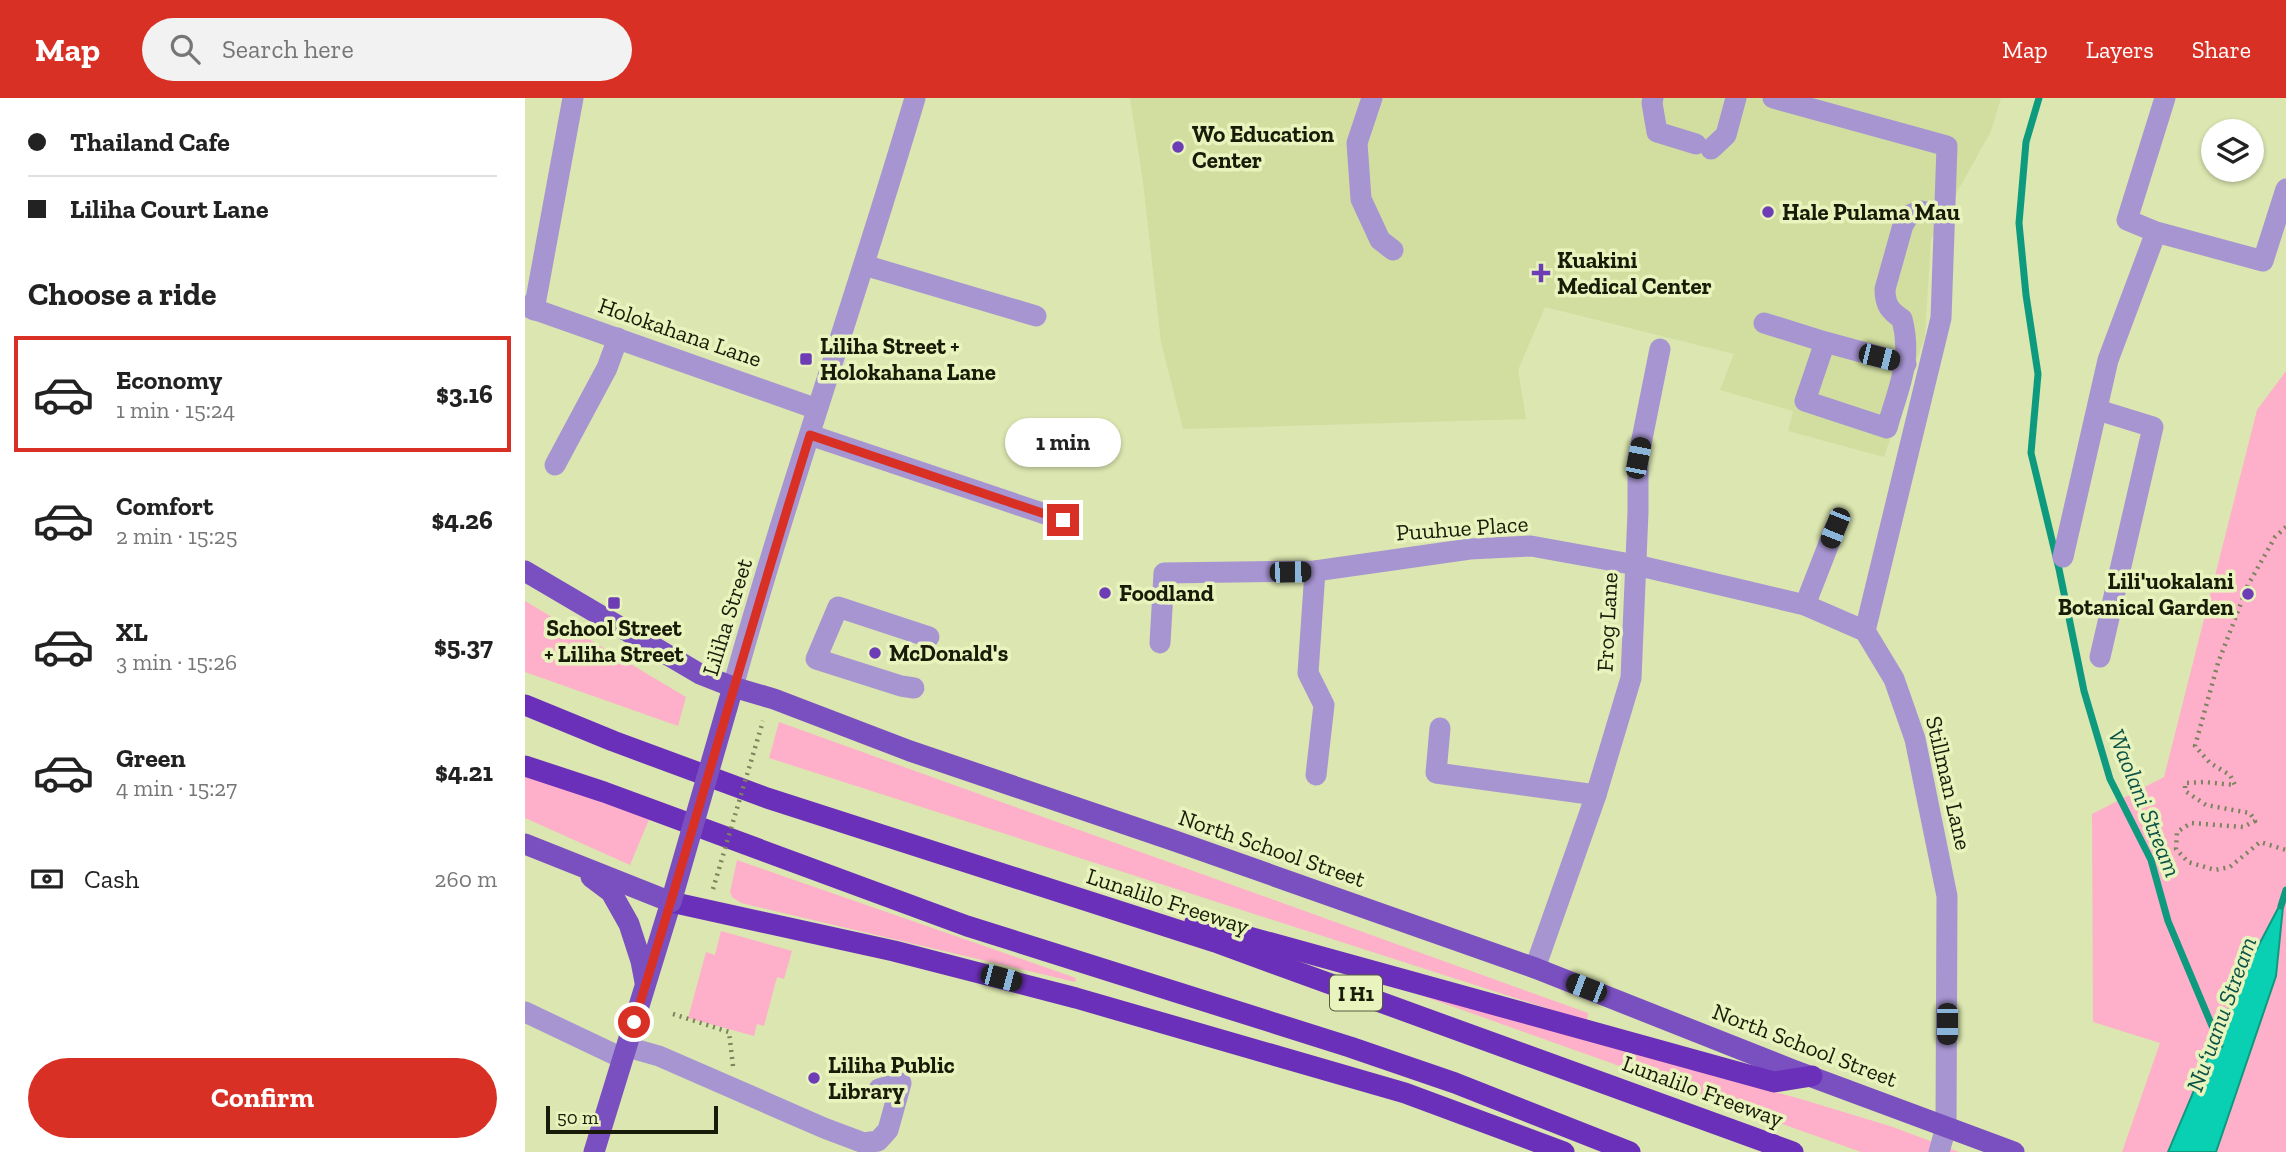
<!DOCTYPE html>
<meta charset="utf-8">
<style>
body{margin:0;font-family:"Zilla Slab",serif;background:#f2f2f2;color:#222;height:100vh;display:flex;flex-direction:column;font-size:26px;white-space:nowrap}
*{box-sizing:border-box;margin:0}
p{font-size:23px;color:#767676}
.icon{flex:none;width:38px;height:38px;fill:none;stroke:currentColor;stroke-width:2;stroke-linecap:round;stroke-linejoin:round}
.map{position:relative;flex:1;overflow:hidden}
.sheet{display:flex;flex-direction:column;background:#fff;width:525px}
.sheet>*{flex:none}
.hud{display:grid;align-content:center;height:154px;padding:0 28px;background:#fff}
.buttons{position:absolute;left:1676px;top:21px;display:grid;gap:14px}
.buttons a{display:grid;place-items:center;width:63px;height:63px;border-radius:50%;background:#fff;box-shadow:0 2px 5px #0004;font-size:35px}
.scale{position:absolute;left:21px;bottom:18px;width:172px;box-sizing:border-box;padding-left:7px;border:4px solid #181b07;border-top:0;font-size:19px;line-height:24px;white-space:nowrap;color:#181b07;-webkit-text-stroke:5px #e8f3bd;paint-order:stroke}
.end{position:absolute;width:32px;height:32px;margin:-16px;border:9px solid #d93025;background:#fff;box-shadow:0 0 0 4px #fff}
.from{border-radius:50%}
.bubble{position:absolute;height:49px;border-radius:24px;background:#fff;box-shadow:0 2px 5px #0004;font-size:23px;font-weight:700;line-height:49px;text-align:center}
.car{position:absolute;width:21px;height:42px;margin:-21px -10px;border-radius:9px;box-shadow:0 0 5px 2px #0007;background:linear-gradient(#222 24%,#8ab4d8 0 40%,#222 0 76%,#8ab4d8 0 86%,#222 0)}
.hud b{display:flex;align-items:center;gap:24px;height:66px;font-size:26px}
.hud b+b{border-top:2px solid #e0e0e0}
.hud i{width:18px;height:18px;background:#222}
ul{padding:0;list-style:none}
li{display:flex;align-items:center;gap:21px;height:116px;margin:0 14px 10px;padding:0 14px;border:4px solid transparent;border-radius:0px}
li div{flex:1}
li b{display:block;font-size:26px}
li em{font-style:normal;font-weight:700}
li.current{border-color:#d93025}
li>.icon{width:63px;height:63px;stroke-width:1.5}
h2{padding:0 28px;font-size:32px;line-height:84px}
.pay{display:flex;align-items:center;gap:18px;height:77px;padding:0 28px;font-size:26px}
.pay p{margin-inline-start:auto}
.cta{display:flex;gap:14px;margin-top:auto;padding:14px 28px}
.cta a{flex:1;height:80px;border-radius:42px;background:#d93025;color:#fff;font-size:28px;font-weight:700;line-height:80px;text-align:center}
header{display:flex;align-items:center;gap:42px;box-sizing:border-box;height:98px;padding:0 35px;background:#d93025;color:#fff}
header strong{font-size:33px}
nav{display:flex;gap:38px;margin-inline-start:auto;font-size:24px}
.search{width:490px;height:63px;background:#f2f2f2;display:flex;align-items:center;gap:18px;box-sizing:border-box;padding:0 24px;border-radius:38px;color:#767676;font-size:26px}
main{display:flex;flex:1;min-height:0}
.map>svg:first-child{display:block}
</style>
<header>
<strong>Map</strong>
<div class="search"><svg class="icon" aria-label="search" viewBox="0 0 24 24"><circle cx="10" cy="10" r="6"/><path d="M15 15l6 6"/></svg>Search here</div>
<nav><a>Map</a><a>Layers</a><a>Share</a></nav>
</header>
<main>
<section class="sheet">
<div class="hud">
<b><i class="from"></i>Thailand Cafe</b>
<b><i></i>Liliha Court Lane</b>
</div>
<h2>Choose a ride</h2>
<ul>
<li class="current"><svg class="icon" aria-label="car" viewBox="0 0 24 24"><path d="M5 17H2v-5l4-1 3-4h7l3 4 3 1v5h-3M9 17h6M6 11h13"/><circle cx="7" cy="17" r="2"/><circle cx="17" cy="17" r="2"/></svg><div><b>Economy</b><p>1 min · 15:24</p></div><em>$3.16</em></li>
<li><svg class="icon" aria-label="car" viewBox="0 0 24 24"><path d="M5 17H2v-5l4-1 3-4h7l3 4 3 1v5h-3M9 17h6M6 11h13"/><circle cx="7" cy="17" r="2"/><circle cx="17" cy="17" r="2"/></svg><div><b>Comfort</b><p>2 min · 15:25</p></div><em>$4.26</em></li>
<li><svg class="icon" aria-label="car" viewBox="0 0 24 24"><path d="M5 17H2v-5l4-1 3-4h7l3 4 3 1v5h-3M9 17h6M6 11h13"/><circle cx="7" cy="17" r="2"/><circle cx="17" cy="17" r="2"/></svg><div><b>XL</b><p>3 min · 15:26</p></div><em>$5.37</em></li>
<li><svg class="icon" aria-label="car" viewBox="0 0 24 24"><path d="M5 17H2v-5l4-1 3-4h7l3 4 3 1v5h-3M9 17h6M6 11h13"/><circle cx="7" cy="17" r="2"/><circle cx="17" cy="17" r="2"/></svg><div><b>Green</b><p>4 min · 15:27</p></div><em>$4.21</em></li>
</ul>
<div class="pay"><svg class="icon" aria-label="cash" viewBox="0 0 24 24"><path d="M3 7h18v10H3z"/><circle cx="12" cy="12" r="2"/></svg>Cash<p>260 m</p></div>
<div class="cta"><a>Confirm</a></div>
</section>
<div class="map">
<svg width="1761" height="1054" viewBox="0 0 1761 1054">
<rect width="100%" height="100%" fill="#dbe6b0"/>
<!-- built -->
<path fill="#d1dea0" d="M 605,0 L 1476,0 L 1466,33 L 1406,141 L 1400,238 L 1359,359 L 1263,333 L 1268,313 L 1195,292 L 1209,256 L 1020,209 L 993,272 L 1001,321 L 658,331 L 636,244 L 618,84 Z"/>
<!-- green -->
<g fill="#feb0ca">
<path d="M 1761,273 L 1761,1054 L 1597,1054 L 1635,945 L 1568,924 L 1567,716 L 1639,679 L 1732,312 Z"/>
<path d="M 0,503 L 161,599 L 153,628 L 0,574 Z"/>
<path d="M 254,624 L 1063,915 L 1062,923 L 244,660 Z"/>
<path d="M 0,675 L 125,719 L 105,767 L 0,720 Z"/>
<path d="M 212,762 L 551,880 L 550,884 L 216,805 L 207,799 L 205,794 Z"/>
<path d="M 196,833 L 267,853 L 259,881 L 252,879 L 239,928 L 232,926 L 229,938 L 163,920 L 181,854 L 190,857 Z"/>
<path d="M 884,893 L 1279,1002 L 1368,1029 L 1434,1054 L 1336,1054 Z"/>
</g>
<!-- water -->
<path fill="#09d0b2" stroke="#0e9a7f" stroke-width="2" d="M 1759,799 L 1751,878 L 1691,1054 L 1643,1054 L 1716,881 Z"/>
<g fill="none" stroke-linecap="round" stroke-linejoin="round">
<!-- stream -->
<g stroke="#0e9a7f" stroke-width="7">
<path d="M 1514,0 L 1501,44 L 1494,125 L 1501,197 L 1513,276 L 1506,355 L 1534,471 L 1559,593 L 1585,681 L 1626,762 L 1643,823 L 1695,947"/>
<path d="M 1756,808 L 1761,792"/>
</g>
<!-- path -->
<g stroke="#7c835e" stroke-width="4.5" stroke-dasharray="2 5" stroke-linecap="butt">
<path d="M 1761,429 L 1750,439 L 1723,487 L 1693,565 L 1670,648 L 1685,665 L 1705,677 L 1710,687 L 1679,684 L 1660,685 L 1660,693 L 1681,707 L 1725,715 L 1730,723 L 1718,729 L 1666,725 L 1652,734 L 1651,751 L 1663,764 L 1690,772 L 1705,769 L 1735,744 L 1761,752"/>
<path d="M 148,916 L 204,934 L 208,968"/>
</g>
<!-- minor -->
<g stroke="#a795d2" stroke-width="21">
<path d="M 847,0 L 832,45 L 836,101 L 855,142 L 868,152"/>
<path d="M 1128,0 L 1127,5 L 1132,34 L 1171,46"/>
<path d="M 1248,0 L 1422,48 L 1416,220 L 1340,533 L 1369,581 L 1390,641 L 1422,798 L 1421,1029 L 1414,1054"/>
<path d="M 1640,0 L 1602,122 L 1631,134 L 1738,163 L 1761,91"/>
<path d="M 1186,51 L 1201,37 L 1211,0"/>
<path d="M 339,167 L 511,218"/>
<path d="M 0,208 L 292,311"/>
<path d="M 9,212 L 48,0"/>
<path d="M 1239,225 L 1300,244 L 1381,266"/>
<path d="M 1300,244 L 1280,303 L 1362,330 C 1373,290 1388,263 1377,221 C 1365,213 1360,207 1360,191 L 1378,127 L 1384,117 L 1395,113 L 1421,117"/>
<path d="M 1573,312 L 1628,329 L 1575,559"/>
<path d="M 285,337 L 538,422"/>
<path d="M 30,367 L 82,270 L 93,240"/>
<path d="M 1538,459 L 1583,262 L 1631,134"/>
<path d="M 790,473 L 783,575 L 799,607 L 791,677"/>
<path d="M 1280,507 L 1310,430"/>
<path d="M 635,545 L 639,475 L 790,473 L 945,451 L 1006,448 L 1111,467 L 1280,507 L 1340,533"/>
<path d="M 208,589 C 263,391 332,197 390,0"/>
<path d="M 389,590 L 376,588 L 291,561 L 313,509 L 404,539"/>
<path d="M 915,630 L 911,675 L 1071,697"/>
<path d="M 1010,870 L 1071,697 L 1106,580 L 1113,414 L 1113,361 L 1135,251"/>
<path d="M 0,914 L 97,960"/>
<path d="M 102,949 L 134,958 L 299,1030 L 339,1045 L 353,1043 L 363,1032 L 376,985 L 354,991"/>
</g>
<!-- major -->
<g stroke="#7a50c1" stroke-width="21">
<path d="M 0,473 L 175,576 L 208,589 L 249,601 L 385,653 L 650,743 L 1010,870 L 1268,972 L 1489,1054"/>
<path d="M 0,746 L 146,804 L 69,1054"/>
<path d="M 66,779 L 86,794 L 104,826 L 116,863 L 120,884"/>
</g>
<!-- highway -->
<g stroke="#6b30b9" stroke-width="21">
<path d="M 0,607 L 88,643 L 242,700 L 690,844 L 1268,1054"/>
<path d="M 0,668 L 79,694 L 442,828 L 825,949 L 930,985 L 1105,1054"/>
<path d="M 146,804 L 369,853 L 551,900 L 880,995 L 1039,1054"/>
<path d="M 670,824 C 864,876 1056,932 1249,984 L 1287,978"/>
</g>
<!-- path-bridge -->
<path stroke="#7c835e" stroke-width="4.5" stroke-dasharray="2 5" stroke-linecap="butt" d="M 188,791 L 238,623"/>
<!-- major-bridge -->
<path stroke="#7a50c1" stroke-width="21" d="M 146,804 L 208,589"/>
</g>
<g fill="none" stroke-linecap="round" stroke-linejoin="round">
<!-- route -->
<path stroke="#d93025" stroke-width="9" d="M 109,924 C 170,729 224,532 285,337 L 538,422"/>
</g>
<!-- markers -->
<g fill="#6c3db4" stroke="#e8f3bd" stroke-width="2.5">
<circle cx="653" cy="49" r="7"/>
<circle cx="1243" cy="114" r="7"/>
<path d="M1012.5 164.5h7v7h7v7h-7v7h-7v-7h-7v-7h7z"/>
<rect x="274" y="254" width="14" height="14" rx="3.5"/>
<circle cx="580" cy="495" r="7"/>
<circle cx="1723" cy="496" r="7"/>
<rect x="82" y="498" width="14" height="14" rx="3.5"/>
<circle cx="350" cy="555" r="7"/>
<circle cx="289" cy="980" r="7"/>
</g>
<g text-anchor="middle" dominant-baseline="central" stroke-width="7" stroke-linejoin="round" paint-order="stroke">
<!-- shield labels -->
<rect fill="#e8f3bd" stroke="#565c3e" stroke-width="2" x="805" y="877.5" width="52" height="35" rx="5"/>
<g font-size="21" font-weight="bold" fill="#181b07">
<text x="831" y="895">I H1</text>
</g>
<!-- poi labels -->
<g font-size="23" font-weight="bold" fill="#181b07" stroke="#e8f3bd" text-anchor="start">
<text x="667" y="36">Wo Education<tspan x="667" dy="26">Center</tspan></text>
<text x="1257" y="114">Hale Pulama Mau</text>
<text x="1032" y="162">Kuakini<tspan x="1032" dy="26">Medical Center</tspan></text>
<text x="295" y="248">Liliha Street +<tspan x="295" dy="26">Holokahana Lane</tspan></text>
<text x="1709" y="483" text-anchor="end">Lili'uokalani<tspan x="1709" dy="26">Botanical Garden</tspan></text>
<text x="594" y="495">Foodland</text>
<text x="89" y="530" text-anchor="middle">School Street<tspan x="89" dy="26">+ Liliha Street</tspan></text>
<text x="364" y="555">McDonald's</text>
<text x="303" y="967">Liliha Public<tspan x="303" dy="26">Library</tspan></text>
</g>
<!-- street labels -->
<g font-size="23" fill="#181b07" stroke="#e8f3bd">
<text transform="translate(155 234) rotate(19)">Holokahana Lane</text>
<text transform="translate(937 430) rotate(-4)">Puuhue Place</text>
<text transform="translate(202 519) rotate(-73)">Liliha Street</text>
<text transform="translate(1082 524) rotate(-87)">Frog Lane</text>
<text transform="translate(1424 685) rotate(77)">Stillman Lane</text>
<text transform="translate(747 750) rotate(19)">North School Street</text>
<text transform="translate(643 803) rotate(18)">Lunalilo Freeway</text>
<text transform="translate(1280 947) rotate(21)">North School Street</text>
<text transform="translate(1178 993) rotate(20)">Lunalilo Freeway</text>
</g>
<!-- water labels -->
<g font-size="24" font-style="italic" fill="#0b5246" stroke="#e8f3bd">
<text transform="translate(1620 705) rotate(68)">Waolani Stream</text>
<text transform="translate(1696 916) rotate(-70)">Nuʻuanu Stream</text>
</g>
</g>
</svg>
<div class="buttons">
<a><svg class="icon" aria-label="layers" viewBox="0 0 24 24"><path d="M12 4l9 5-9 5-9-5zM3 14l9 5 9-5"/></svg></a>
</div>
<div class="scale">50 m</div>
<i class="end from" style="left:109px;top:924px"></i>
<i class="end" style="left:538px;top:422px"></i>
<div class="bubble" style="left:480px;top:320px;width:116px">1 min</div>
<i class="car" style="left:1354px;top:259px;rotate:104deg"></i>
<i class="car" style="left:1113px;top:360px;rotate:11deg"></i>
<i class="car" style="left:1310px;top:430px;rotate:202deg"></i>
<i class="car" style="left:765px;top:474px;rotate:89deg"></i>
<i class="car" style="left:476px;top:880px;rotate:105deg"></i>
<i class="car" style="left:1061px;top:890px;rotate:291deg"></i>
<i class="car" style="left:1422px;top:926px;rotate:180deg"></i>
</div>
</main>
